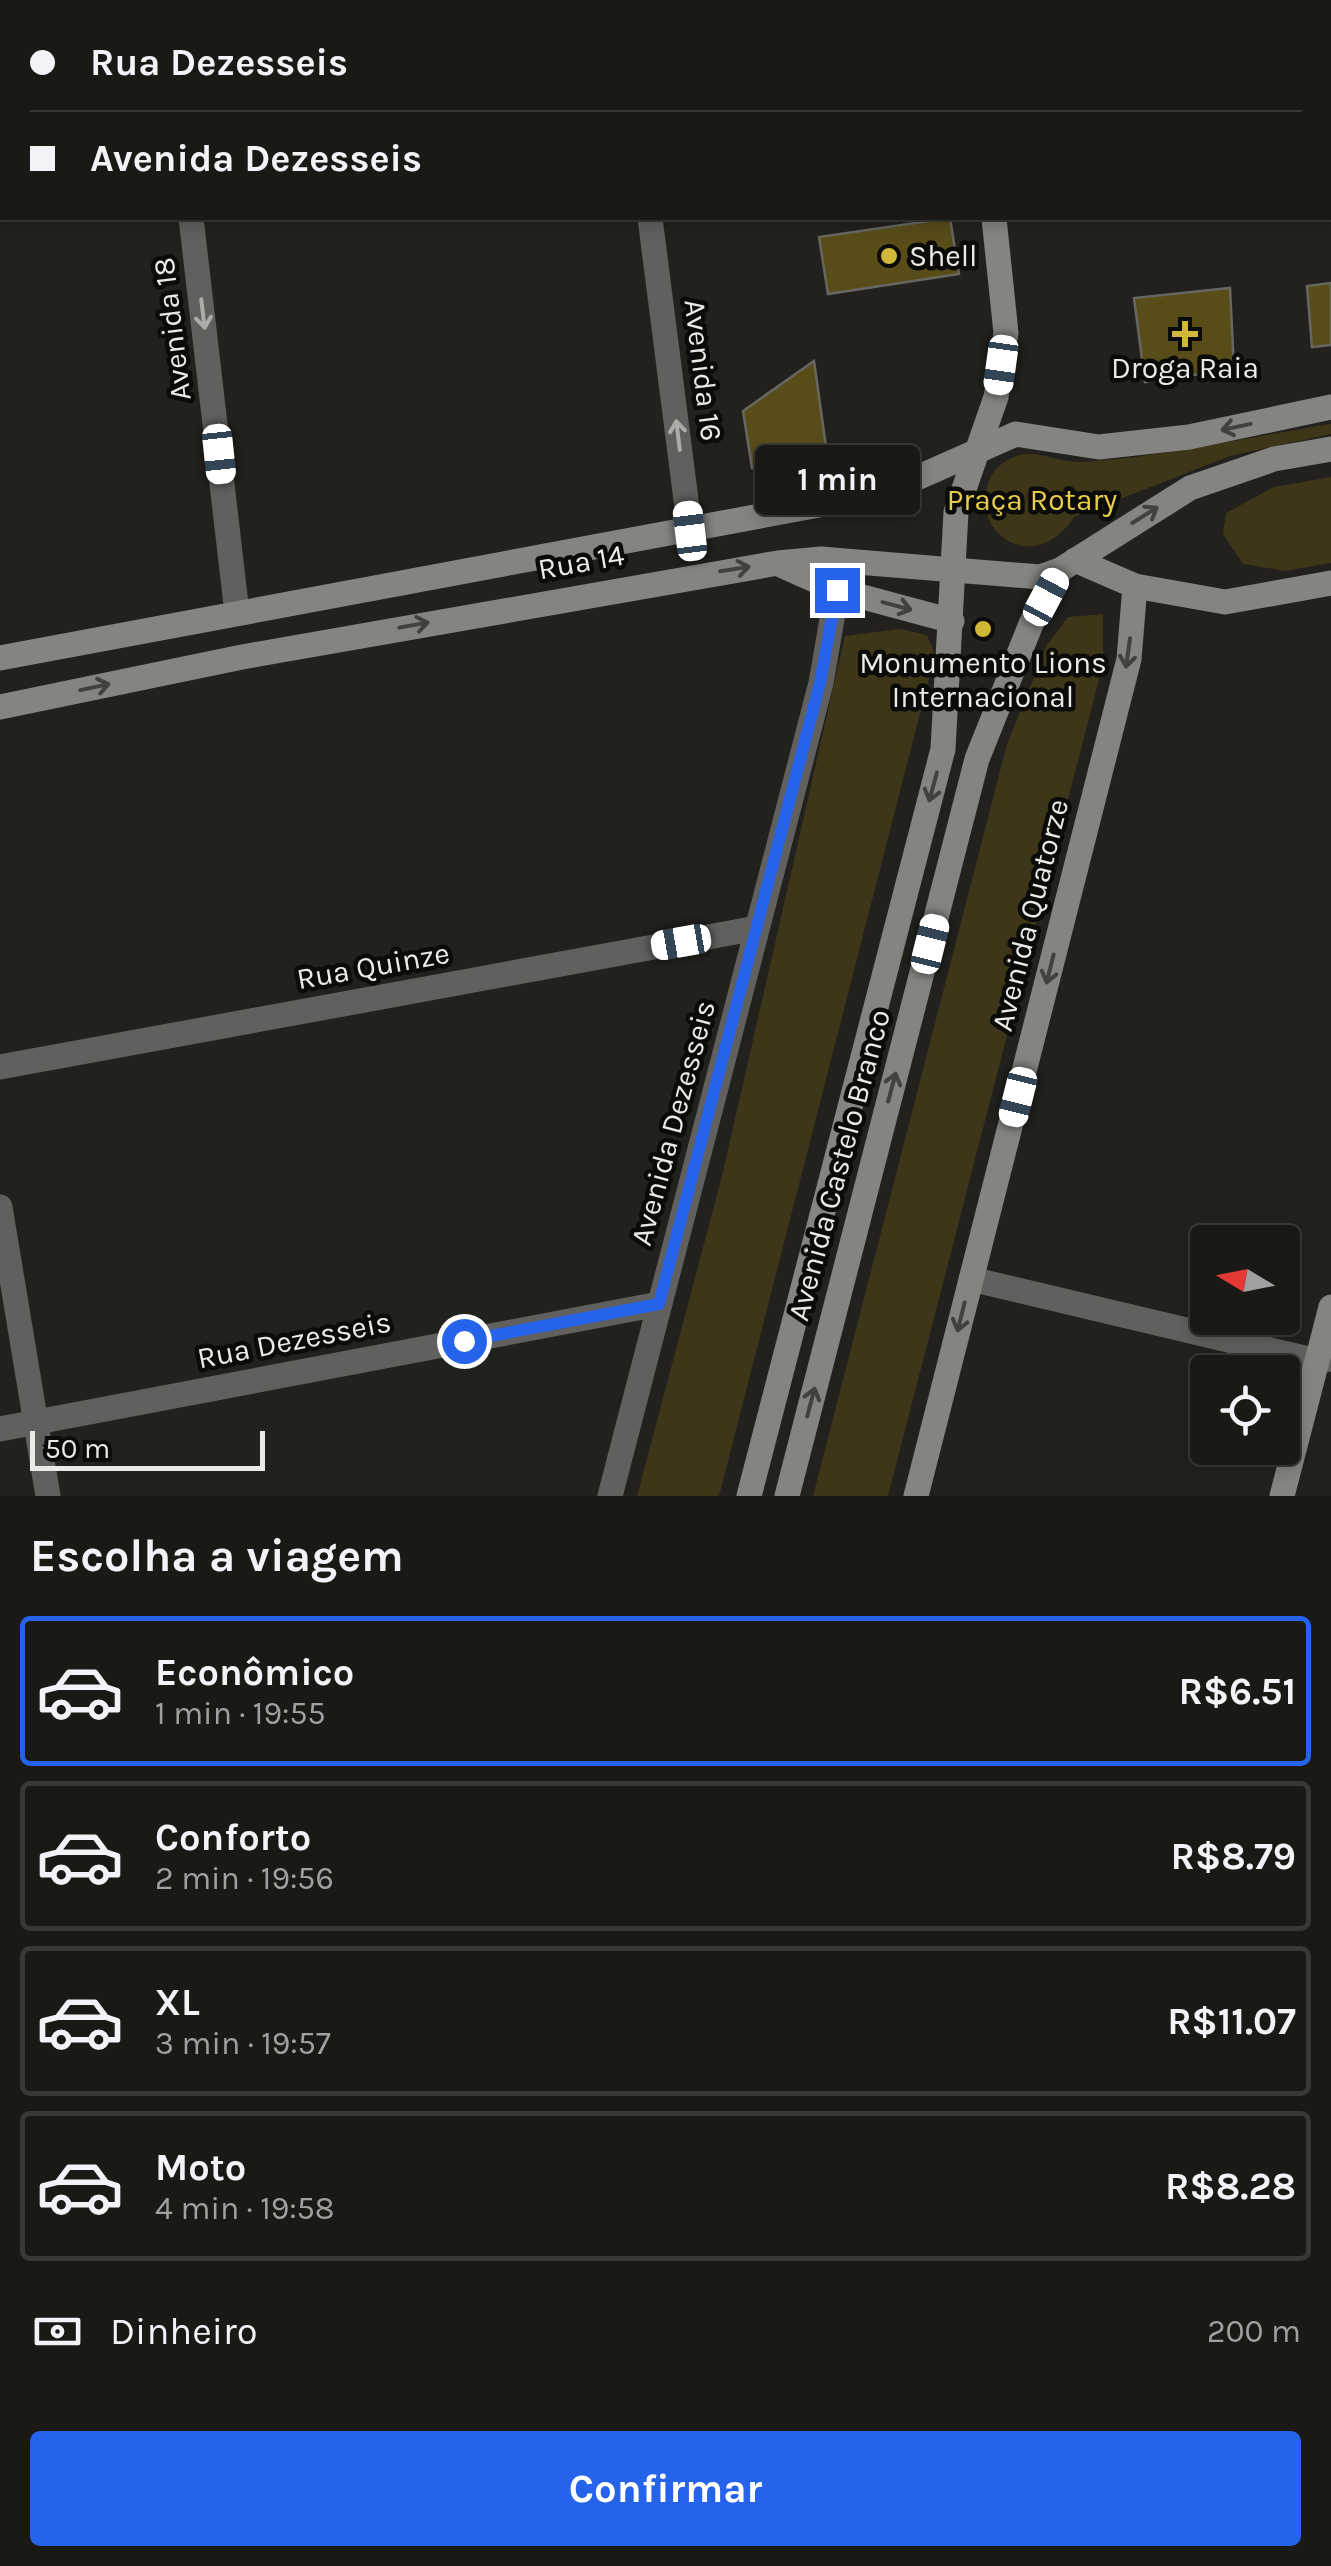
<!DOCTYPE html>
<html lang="pt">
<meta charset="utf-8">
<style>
body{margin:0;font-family:Karla,sans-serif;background:#272623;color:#f1f3f6;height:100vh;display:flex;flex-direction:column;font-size:38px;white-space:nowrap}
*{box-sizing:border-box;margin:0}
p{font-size:32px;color:#9fa0a1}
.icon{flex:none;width:55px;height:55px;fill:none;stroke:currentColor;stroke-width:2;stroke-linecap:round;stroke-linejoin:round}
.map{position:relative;height:1496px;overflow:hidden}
.panel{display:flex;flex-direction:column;background:#1a1916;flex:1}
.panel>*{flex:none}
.guide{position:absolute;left:0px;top:0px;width:1332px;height:220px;box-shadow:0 5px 15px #0003,0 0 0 2px #383835;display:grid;align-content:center;height:220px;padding:0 30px;background:#1a1916}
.needle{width:65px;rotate:280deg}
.fabs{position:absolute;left:1190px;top:1225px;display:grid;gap:20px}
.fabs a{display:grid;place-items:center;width:110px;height:110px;border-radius:10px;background:#1a1916;box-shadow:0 5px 15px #0003,0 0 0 2px #383835;font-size:50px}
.scale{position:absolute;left:30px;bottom:25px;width:235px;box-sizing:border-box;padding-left:10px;border:5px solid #ebeae7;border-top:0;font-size:28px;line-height:35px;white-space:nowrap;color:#ebeae7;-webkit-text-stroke:8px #0b0b09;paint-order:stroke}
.end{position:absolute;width:45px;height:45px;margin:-22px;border:12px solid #2563eb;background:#fff;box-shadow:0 0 0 5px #fff}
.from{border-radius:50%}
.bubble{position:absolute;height:70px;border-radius:10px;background:#1a1916;box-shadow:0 5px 15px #0003,0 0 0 2px #383835;font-size:32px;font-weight:700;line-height:70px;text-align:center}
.car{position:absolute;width:30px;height:60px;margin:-30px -15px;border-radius:12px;box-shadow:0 0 8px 2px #0007;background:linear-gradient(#fff 24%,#345 0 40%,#fff 0 76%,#345 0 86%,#fff 0)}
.guide b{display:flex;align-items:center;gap:35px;height:95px;font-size:38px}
.guide b+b{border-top:2px solid #383835}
.guide i{width:25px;height:25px;background:#f1f3f6}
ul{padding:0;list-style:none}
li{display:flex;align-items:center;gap:30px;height:150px;margin:0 20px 15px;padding:0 10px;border:5px solid #383835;border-radius:10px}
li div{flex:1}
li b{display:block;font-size:38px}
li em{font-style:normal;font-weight:700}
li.current{border-color:#2563eb}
li>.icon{width:90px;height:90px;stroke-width:1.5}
h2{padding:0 30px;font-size:45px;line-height:120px}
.pay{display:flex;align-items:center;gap:25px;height:110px;padding:0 30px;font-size:38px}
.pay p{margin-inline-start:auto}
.cta{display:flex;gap:20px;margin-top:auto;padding:20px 30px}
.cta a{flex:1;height:115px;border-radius:10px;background:#2563eb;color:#fff;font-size:40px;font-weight:700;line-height:115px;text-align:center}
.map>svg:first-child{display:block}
</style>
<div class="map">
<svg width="1331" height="1496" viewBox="0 0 1331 1496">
<rect width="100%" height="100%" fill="#22211d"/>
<!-- green -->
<g fill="#3d3618">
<path d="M 1331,424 L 1331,434 L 1230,456 L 1074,517 C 1059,541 1031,557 1004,538 C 975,517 980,470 1014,457 C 1036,448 1057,463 1081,462 C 1158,458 1253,436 1331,424 Z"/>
<path d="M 1331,477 L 1331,563 L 1285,571 L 1243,564 L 1223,534 L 1226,513 L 1274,487 Z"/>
<path d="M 1103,614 L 1103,664 L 888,1496 L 813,1496 L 1007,744 L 1047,645 L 1068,617 Z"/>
<path d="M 900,629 L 927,635 L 935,655 L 719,1496 L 637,1496 L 722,1176 L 845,636 Z"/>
</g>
<!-- building -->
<g fill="#584d19" stroke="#676660" stroke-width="2.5">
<path d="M 950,218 L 959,274 L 828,294 L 819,237 Z"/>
<path d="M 1331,283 L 1331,345 L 1312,347 L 1307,286 Z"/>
<path d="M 1230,288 L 1234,369 L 1145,382 L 1134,298 Z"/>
<path d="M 814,361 L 828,461 L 752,468 L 743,411 Z"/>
</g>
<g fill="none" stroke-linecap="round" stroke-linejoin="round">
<!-- street -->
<g stroke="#61605e" stroke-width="25">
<path d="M 164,0 L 164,2"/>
<path d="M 623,0 L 623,2"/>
<path d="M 929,2 L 940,0"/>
<path d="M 0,186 L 2,186"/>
<path d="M 191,218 L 237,613"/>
<path d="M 650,218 L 690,531"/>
<path d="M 0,1067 L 757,928"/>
<path d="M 0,1207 L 48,1496"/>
<path d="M 971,1279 L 1317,1361 L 1331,1359"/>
<path d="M 0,1429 L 659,1304"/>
<path d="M 610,1496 L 821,683 L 837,590"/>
</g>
<!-- secondary -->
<g stroke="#848480" stroke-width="25">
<path d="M 973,0 L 973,2"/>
<path d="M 781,565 L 837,590 L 952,621"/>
<path d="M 1135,586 L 1225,602 L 1331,583"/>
<path d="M 0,658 L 883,493 L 1016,434 L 1099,447 L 1189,437 L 1331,407"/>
<path d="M 0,707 L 242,657 L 778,563 L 821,559 L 1040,577 L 1060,570 L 1190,488 L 1274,459 L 1331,449"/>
<path d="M 749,1496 L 943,749 L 956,512 L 996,397 L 1006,333 L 994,218"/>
<path d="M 787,1496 L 977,759 L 1031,624 L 1060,570"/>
<path d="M 916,1496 L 1129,659 L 1135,586 L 1075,560"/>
<path d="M 1282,1496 L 1331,1307"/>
</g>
</g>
<!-- one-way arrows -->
<defs><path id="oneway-shaft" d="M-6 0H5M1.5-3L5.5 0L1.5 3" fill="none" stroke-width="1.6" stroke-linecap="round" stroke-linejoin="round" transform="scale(2.5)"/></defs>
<g stroke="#adaca9">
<use href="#oneway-shaft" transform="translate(203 314) rotate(83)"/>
<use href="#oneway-shaft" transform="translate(678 435) rotate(-97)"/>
</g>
<g stroke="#41413f">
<use href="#oneway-shaft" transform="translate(1236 427) rotate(168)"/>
<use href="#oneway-shaft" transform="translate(1145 515) rotate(-32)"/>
<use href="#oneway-shaft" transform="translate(735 569) rotate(-9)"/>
<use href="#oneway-shaft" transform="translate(897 606) rotate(15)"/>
<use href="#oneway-shaft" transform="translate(414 625) rotate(-10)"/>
<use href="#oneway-shaft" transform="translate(1128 653) rotate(98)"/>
<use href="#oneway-shaft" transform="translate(95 687) rotate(-12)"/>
<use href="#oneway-shaft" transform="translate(933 787) rotate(105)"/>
<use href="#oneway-shaft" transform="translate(1050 969) rotate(104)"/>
<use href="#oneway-shaft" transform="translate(892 1087) rotate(-75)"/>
<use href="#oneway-shaft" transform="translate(961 1317) rotate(104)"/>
<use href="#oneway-shaft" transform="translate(811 1402) rotate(-75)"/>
</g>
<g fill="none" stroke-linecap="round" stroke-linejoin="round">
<!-- route -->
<path stroke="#2563eb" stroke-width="12" d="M 464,1341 L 659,1304 L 820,683 L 837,590"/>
</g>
<!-- markers -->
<g fill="#d1b736" stroke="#0b0b09" stroke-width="4">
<circle cx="889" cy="256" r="10"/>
<path d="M1180 319h10v10h10v10h-10v10h-10v-10h-10v-10h10z"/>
<circle cx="983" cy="629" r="10"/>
</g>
<g text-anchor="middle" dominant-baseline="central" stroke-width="9" stroke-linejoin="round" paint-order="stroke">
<!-- poi labels -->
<g font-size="30" fill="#ebeae7" stroke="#0b0b09">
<text x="909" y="256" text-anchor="start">Shell</text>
<text x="1185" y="368">Droga Raia</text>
<text x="983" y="663">Monumento Lions<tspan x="983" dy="34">Internacional</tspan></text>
</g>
<!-- street labels -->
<g font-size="30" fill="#ebeae7" stroke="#0b0b09">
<text transform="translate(172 329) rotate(-97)">Avenida 18</text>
<text transform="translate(703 370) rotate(83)">Avenida 16</text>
<text transform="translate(581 562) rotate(-10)">Rua 14</text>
<text transform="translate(1030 915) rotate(-76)">Avenida Quatorze</text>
<text transform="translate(373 966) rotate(-10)">Rua Quinze</text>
<text transform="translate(673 1123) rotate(-75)">Avenida Dezesseis</text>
<text transform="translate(839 1165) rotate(-75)">Avenida Castelo Branco</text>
<text transform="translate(294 1340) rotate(-11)">Rua Dezesseis</text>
</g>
<!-- park labels -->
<g font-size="30" fill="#e8cd49" stroke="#0b0b09">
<text x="1032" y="500">Praça Rotary</text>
</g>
</g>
</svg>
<div class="fabs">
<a><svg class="needle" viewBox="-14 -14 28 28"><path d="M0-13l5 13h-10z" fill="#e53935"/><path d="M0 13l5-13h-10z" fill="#9fa0a1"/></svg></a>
<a><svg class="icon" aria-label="locate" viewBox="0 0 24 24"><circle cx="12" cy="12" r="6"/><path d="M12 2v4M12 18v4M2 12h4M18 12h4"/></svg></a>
</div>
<div class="scale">50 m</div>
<i class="end from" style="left:464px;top:1341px"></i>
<i class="end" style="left:837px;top:590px"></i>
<div class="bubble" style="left:755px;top:445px;width:165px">1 min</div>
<i class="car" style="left:1001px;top:365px;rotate:188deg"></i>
<i class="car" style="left:219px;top:454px;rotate:174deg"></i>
<i class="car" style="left:690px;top:531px;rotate:353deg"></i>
<i class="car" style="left:1046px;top:597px;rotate:28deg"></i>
<i class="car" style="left:681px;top:942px;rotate:260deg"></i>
<i class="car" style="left:930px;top:944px;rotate:14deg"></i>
<i class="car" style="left:1018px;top:1097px;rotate:194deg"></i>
<div class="guide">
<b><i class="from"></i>Rua Dezesseis</b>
<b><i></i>Avenida Dezesseis</b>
</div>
</div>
<section class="panel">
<h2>Escolha a viagem</h2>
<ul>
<li class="current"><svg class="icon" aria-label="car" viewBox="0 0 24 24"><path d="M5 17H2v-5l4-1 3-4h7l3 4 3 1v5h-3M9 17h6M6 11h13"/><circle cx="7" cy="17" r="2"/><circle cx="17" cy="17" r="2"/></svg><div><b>Econômico</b><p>1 min · 19:55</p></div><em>R$6.51</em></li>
<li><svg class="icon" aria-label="car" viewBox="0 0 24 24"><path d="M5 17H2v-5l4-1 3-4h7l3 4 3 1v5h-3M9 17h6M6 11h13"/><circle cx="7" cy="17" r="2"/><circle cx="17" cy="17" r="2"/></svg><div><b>Conforto</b><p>2 min · 19:56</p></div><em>R$8.79</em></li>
<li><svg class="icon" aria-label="car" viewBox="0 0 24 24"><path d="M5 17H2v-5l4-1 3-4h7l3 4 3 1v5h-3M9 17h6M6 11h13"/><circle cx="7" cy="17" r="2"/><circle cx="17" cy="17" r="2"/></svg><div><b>XL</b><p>3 min · 19:57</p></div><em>R$11.07</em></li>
<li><svg class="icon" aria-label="car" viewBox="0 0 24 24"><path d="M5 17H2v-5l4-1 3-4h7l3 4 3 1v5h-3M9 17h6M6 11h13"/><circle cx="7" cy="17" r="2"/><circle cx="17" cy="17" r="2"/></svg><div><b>Moto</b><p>4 min · 19:58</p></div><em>R$8.28</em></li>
</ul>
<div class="pay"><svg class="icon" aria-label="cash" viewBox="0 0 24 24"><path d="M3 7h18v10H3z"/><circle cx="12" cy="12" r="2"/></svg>Dinheiro<p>200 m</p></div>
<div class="cta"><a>Confirmar</a></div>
</section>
